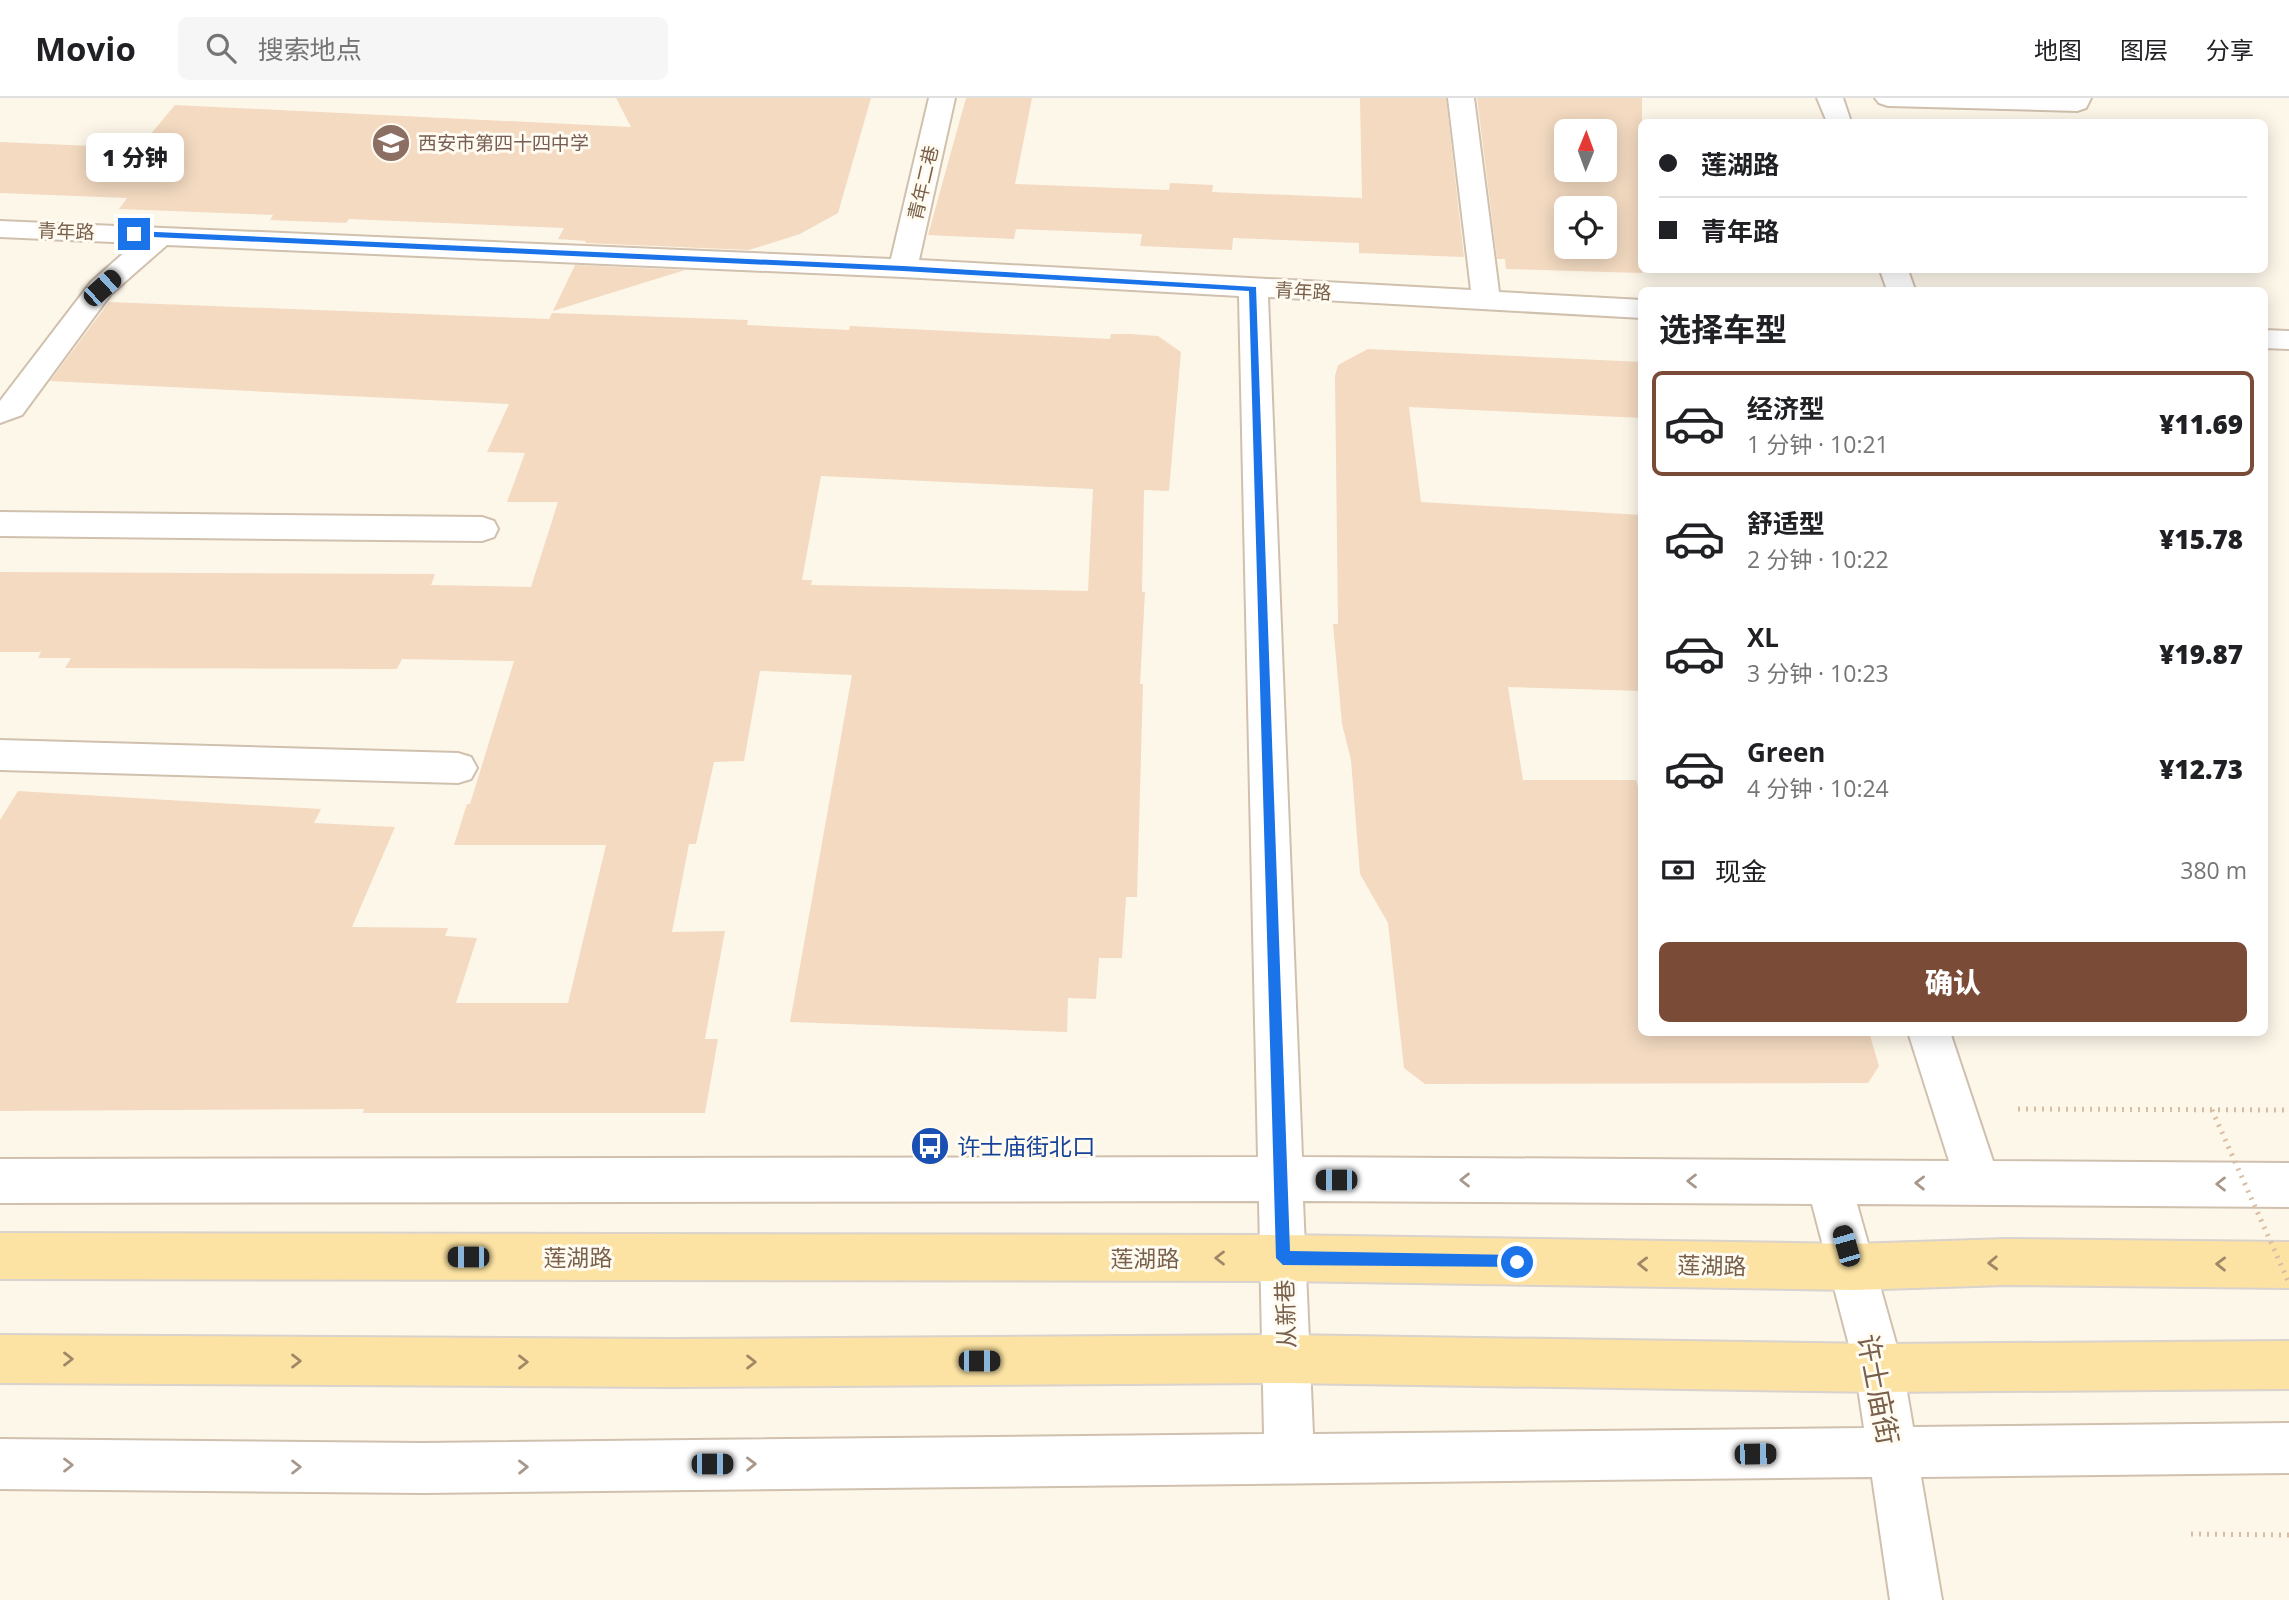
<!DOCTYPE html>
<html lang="zh">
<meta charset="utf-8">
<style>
body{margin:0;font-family:"Open Sans","Noto Sans SC",sans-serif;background:#f6f6f6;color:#202124;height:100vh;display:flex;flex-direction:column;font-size:26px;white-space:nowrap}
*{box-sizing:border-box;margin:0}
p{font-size:23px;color:#757577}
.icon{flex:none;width:38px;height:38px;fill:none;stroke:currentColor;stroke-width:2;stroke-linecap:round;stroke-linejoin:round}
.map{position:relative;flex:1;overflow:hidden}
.details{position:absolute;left:1638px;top:189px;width:630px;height:749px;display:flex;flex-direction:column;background:#fff;border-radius:10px;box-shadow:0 4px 18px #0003}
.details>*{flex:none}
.guide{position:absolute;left:1638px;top:21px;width:630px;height:154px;border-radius:10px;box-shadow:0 4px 18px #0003;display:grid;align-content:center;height:154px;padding:0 21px;background:#fff}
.needle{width:46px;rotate:1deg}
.tools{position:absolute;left:1554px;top:21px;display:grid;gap:14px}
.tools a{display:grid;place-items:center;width:63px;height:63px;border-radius:10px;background:#fff;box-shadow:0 4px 18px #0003;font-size:35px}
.end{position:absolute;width:32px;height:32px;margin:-16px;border:9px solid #1a73e8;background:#fff;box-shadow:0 0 0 4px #fff}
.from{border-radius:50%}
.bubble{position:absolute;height:49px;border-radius:10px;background:#fff;box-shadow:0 4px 18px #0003;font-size:23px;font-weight:800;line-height:49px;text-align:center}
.car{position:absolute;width:21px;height:42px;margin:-21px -10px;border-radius:9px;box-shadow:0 0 5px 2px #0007;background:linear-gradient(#222 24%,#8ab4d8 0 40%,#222 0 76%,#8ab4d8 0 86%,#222 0)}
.guide b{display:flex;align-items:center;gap:24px;height:66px;font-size:26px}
.guide b+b{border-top:2px solid #e0e0e0}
.guide i{width:18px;height:18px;background:#202124}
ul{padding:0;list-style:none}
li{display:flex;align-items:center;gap:21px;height:105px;margin:0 14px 10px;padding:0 7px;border:4px solid transparent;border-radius:10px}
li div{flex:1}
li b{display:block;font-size:26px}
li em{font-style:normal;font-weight:800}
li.selected{border-color:#7a4b37}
li>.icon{width:63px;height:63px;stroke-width:1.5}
h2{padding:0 21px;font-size:32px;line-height:84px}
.pay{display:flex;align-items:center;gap:18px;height:77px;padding:0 21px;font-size:26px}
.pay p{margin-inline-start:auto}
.button{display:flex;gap:14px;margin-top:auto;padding:14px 21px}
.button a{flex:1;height:80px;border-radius:10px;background:#7a4b37;color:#fff;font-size:28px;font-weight:800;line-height:80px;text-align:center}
header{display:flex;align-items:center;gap:42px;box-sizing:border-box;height:98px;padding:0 35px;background:#fff;border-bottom:2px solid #e0e0e0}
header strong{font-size:33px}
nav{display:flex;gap:38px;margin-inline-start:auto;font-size:24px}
.search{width:490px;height:63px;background:#f6f6f6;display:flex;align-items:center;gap:18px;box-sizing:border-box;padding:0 24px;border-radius:10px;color:#757577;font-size:26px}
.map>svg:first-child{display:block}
</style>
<header>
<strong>Movio</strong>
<div class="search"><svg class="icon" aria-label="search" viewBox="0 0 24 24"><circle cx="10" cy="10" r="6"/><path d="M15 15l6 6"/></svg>搜索地点</div>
<nav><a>地图</a><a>图层</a><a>分享</a></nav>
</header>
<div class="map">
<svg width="2289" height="1502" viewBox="0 0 2289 1502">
<rect width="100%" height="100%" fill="#fdf7ea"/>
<!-- building -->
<g fill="#f3dac1" fill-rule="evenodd">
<path d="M 616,0 L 871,0 L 838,115 L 800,136 L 749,152 L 585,145 L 586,143 L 558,141 L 564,130 L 349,121 L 346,125 L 270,122 L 273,117 L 119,111 L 127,100 L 0,95 L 0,44 L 139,50 L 175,7 L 631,29 Z"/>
<path d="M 966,0 L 1032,0 L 1015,86 L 1169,92 L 1170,85 L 1213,87 L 1212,94 L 1362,100 L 1360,0 L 1446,0 L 1464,159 L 1359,155 L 1359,145 L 1233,140 L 1232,152 L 1140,148 L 1142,136 L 1016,131 L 1014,141 L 928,137 Z"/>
<path d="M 1477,0 L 1642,0 L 1642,175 L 1506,171 L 1505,161 L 1497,161 ZM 1566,33 L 1605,33 L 1605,72 L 1566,72 ZM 1566,110 L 1605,110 L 1605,149 L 1566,149 Z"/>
<path d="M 575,167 L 685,172 L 553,213 Z"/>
<path d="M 109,204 L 549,221 L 552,215 L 748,222 L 747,227 L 849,232 L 850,228 L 1110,241 L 1111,236 L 1130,236 L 1158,238 L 1181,254 L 1169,393 L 1144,392 L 1142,494 L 1145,494 L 1140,586 L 1143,586 L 1137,799 L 1126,799 L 1122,860 L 1099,860 L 1096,901 L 1068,900 L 1067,934 L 790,924 L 852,577 L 760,573 L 744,663 L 714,664 L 696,746 L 689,746 L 672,834 L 725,833 L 705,941 L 718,941 L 705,1015 L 363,1015 L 364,1011 L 0,1013 L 0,722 L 18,693 L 321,711 L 314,725 L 395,729 L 352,829 L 448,830 L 445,838 L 477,840 L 456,905 L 568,905 L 606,747 L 454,747 L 467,706 L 470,706 L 514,563 L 402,561 L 397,571 L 65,570 L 71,560 L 38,560 L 41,554 L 0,554 L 0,474 L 435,476 L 431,487 L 531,489 L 558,404 L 507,404 L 525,355 L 487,354 L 509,306 L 50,283 ZM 821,378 L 1093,391 L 1088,493 L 811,487 L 812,482 L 802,482 Z"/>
<path d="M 1368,251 L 1642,264 L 1642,320 L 1409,309 L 1421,404 L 1642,417 L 1642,593 L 1508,589 L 1523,682 L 1636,682 L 1642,703 L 1642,934 L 1869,934 L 1879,968 L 1868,985 L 1425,986 L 1404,970 L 1388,825 L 1360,776 L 1351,662 L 1342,626 L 1333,526 L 1338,526 L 1335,278 L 1338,267 Z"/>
</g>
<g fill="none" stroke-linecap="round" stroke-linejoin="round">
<!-- minor casing -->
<g stroke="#d0c0ae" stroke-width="4">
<g id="minor">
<path d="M 929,0 L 955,0 L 919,162 L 1471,192 L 1448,0 L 1474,0 L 1499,194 L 1642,202 L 1642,220 L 1268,199 L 1302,1059 L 1949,1063 L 1908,934 L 1950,934 L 1993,1063 L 2289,1065 L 2289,1109 L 1857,1106 L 1903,1270 L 1913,1329 L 2289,1325 L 2289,1375 L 1921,1379 L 1942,1502 L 1890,1502 L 1872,1379 L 423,1395 L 0,1391 L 0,1341 L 423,1345 L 1264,1336 L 1259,1103 L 0,1105 L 0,1061 L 1258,1059 L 1239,198 L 903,179 L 167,147 L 111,196 L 22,317 L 0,325 L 0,303 L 91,184 L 135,145 L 0,139 L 0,123 L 891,161 ZM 1303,1103 L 1812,1106 L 1855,1270 L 1864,1330 L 1313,1336 Z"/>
<path d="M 1817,0 L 1843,0 L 1851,24 L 1827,24 Z"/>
<path d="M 1875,0 L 2091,0 L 2086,10 L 2077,13 L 1888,8 L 1879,5 Z"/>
<path d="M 1880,172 L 1908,172 L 1915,192 L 1887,192 Z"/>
<path d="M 2264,232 L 2289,233 L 2289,251 L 2264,250 Z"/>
<path d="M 0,414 L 482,419 L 494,423 L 498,431 L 494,439 L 482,443 L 0,438 Z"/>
<path d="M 0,642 L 458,655 L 471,659 L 477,670 L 471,681 L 458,685 L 0,672 Z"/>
</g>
</g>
<!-- major casing -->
<g stroke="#d9d2cd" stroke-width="4">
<g id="major">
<path d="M 0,1135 L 1283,1137 L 1852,1146 L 2006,1141 L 2289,1144 L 2289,1190 L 2006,1187 L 1852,1192 L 1283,1183 L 0,1181 Z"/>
<path d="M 0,1237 L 672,1241 L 1286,1237 L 1879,1246 L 2289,1243 L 2289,1291 L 1879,1294 L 1286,1285 L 672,1289 L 0,1285 Z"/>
</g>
</g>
<!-- path -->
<g stroke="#d9bda3" stroke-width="5" stroke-dasharray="2 6" stroke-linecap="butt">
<path d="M 2018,1011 L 2289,1012"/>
<path d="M 2191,1436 L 2289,1437"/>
</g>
<!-- minor -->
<use href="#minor" fill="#fff" fill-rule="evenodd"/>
<!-- major -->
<use href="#major" fill="#fce3a3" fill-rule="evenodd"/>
<!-- path-bridge -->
<path stroke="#d9bda3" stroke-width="5" stroke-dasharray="2 6" stroke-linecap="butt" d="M 2212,1012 L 2289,1185"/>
</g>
<!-- one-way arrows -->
<defs><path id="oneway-chevron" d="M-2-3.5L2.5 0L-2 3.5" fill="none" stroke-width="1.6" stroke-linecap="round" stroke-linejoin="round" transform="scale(1.75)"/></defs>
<g stroke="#a8988b">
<use href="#oneway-chevron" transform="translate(1465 1082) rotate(-180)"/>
<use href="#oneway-chevron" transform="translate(1692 1083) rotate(-180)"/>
<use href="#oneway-chevron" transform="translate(1920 1085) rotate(-179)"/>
<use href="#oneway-chevron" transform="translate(2221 1086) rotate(-180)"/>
<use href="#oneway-chevron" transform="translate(751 1366) rotate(-1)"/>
<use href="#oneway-chevron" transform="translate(68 1367)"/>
<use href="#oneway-chevron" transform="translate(296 1369)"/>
<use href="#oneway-chevron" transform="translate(523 1369) rotate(-1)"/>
</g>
<g stroke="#a08766">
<use href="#oneway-chevron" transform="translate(1220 1160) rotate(180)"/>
<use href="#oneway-chevron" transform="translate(1993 1165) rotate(178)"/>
<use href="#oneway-chevron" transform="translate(1643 1166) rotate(-179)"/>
<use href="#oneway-chevron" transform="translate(2221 1166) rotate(-179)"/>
<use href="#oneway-chevron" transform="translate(68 1261)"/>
<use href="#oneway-chevron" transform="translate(296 1263)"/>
<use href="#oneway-chevron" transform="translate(523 1264)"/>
<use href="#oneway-chevron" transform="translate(751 1264)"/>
</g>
<!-- route -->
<path fill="#1a73e8" d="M 134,133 L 903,168 L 1256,189 L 1290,1153 L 1517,1157 L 1523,1164 L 1521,1169 L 1283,1167 L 1276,1160 L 1249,193 L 903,173 L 131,138 Z"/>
<!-- icons -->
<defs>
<g id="school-disc" transform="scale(2.0125)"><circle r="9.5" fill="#8d6e63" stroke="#fffbf1"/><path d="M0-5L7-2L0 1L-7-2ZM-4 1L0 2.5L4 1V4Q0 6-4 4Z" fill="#fff"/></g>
<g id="bus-disc" transform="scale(2.0125)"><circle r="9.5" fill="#1a4fb4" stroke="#fffbf1"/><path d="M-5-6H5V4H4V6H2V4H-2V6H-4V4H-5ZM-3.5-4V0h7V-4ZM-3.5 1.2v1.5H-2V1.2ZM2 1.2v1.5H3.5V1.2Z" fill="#fff"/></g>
</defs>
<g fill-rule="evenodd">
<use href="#school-disc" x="391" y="45"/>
<use href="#bus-disc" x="930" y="1048"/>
</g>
<g text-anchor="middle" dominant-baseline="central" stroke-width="6" stroke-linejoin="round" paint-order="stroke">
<!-- far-education labels -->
<g font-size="19" fill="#785e54" stroke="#fffbf1" text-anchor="start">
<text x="418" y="45">西安市第四十四中学</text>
</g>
<!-- far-street labels -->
<g font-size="19" fill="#79604c" stroke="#fffbf1">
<text transform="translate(923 85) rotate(-77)">青年二巷</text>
<text transform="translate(66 133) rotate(2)">青年路</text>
<text transform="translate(1303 193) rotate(3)">青年路</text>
</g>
<!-- transit labels -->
<g font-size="23" fill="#164399" stroke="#fffbf1" text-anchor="start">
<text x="957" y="1048">许士庙街北口</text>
</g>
<!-- street labels -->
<g font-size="23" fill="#79604c" stroke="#fffbf1">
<text x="578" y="1159">莲湖路</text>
<text x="1145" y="1160">莲湖路</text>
<text transform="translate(1712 1167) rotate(1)">莲湖路</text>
<text transform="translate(1285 1216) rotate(-92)">从新巷</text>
</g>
<!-- near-street labels -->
<g font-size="28" fill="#79604c" stroke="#fffbf1">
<text transform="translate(1879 1291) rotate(79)">许士庙街</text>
</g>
</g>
</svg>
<div class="tools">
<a><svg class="needle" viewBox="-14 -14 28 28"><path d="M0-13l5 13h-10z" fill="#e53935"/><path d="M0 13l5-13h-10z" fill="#757577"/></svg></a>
<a><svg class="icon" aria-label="locate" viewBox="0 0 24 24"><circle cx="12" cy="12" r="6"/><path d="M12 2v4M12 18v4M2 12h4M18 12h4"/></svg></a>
</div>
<i class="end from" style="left:1517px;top:1164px"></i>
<i class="end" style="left:134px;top:136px"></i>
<div class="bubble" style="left:86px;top:35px;width:98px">1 分钟</div>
<i class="car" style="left:102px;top:190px;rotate:48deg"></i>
<i class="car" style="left:1336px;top:1082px;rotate:270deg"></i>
<i class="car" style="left:1846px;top:1148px;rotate:344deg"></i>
<i class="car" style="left:468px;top:1159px;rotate:270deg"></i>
<i class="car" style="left:979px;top:1263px;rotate:90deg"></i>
<i class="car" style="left:1755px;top:1356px;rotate:89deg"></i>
<i class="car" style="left:712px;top:1366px;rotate:90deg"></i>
<div class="guide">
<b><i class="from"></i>莲湖路</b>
<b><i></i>青年路</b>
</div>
<section class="details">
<h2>选择车型</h2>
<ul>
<li class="selected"><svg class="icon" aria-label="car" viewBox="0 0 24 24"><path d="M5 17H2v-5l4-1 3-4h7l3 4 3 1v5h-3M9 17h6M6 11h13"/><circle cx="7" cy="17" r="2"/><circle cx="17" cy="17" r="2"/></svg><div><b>经济型</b><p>1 分钟 · 10:21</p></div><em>¥11.69</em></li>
<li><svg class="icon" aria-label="car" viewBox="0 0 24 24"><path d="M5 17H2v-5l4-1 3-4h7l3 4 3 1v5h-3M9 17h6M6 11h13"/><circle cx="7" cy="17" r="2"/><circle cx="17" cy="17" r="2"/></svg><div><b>舒适型</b><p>2 分钟 · 10:22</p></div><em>¥15.78</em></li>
<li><svg class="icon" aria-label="car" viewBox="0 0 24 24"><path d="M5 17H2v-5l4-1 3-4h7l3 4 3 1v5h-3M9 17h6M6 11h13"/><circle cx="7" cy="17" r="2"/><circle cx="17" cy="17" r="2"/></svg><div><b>XL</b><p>3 分钟 · 10:23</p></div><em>¥19.87</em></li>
<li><svg class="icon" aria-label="car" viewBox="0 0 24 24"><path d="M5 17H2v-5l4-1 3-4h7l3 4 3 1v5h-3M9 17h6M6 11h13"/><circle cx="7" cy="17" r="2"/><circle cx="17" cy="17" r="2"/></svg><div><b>Green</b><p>4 分钟 · 10:24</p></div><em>¥12.73</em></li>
</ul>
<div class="pay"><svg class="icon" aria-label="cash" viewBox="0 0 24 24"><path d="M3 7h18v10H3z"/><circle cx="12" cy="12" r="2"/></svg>现金<p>380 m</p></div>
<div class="button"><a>确认</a></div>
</section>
</div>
